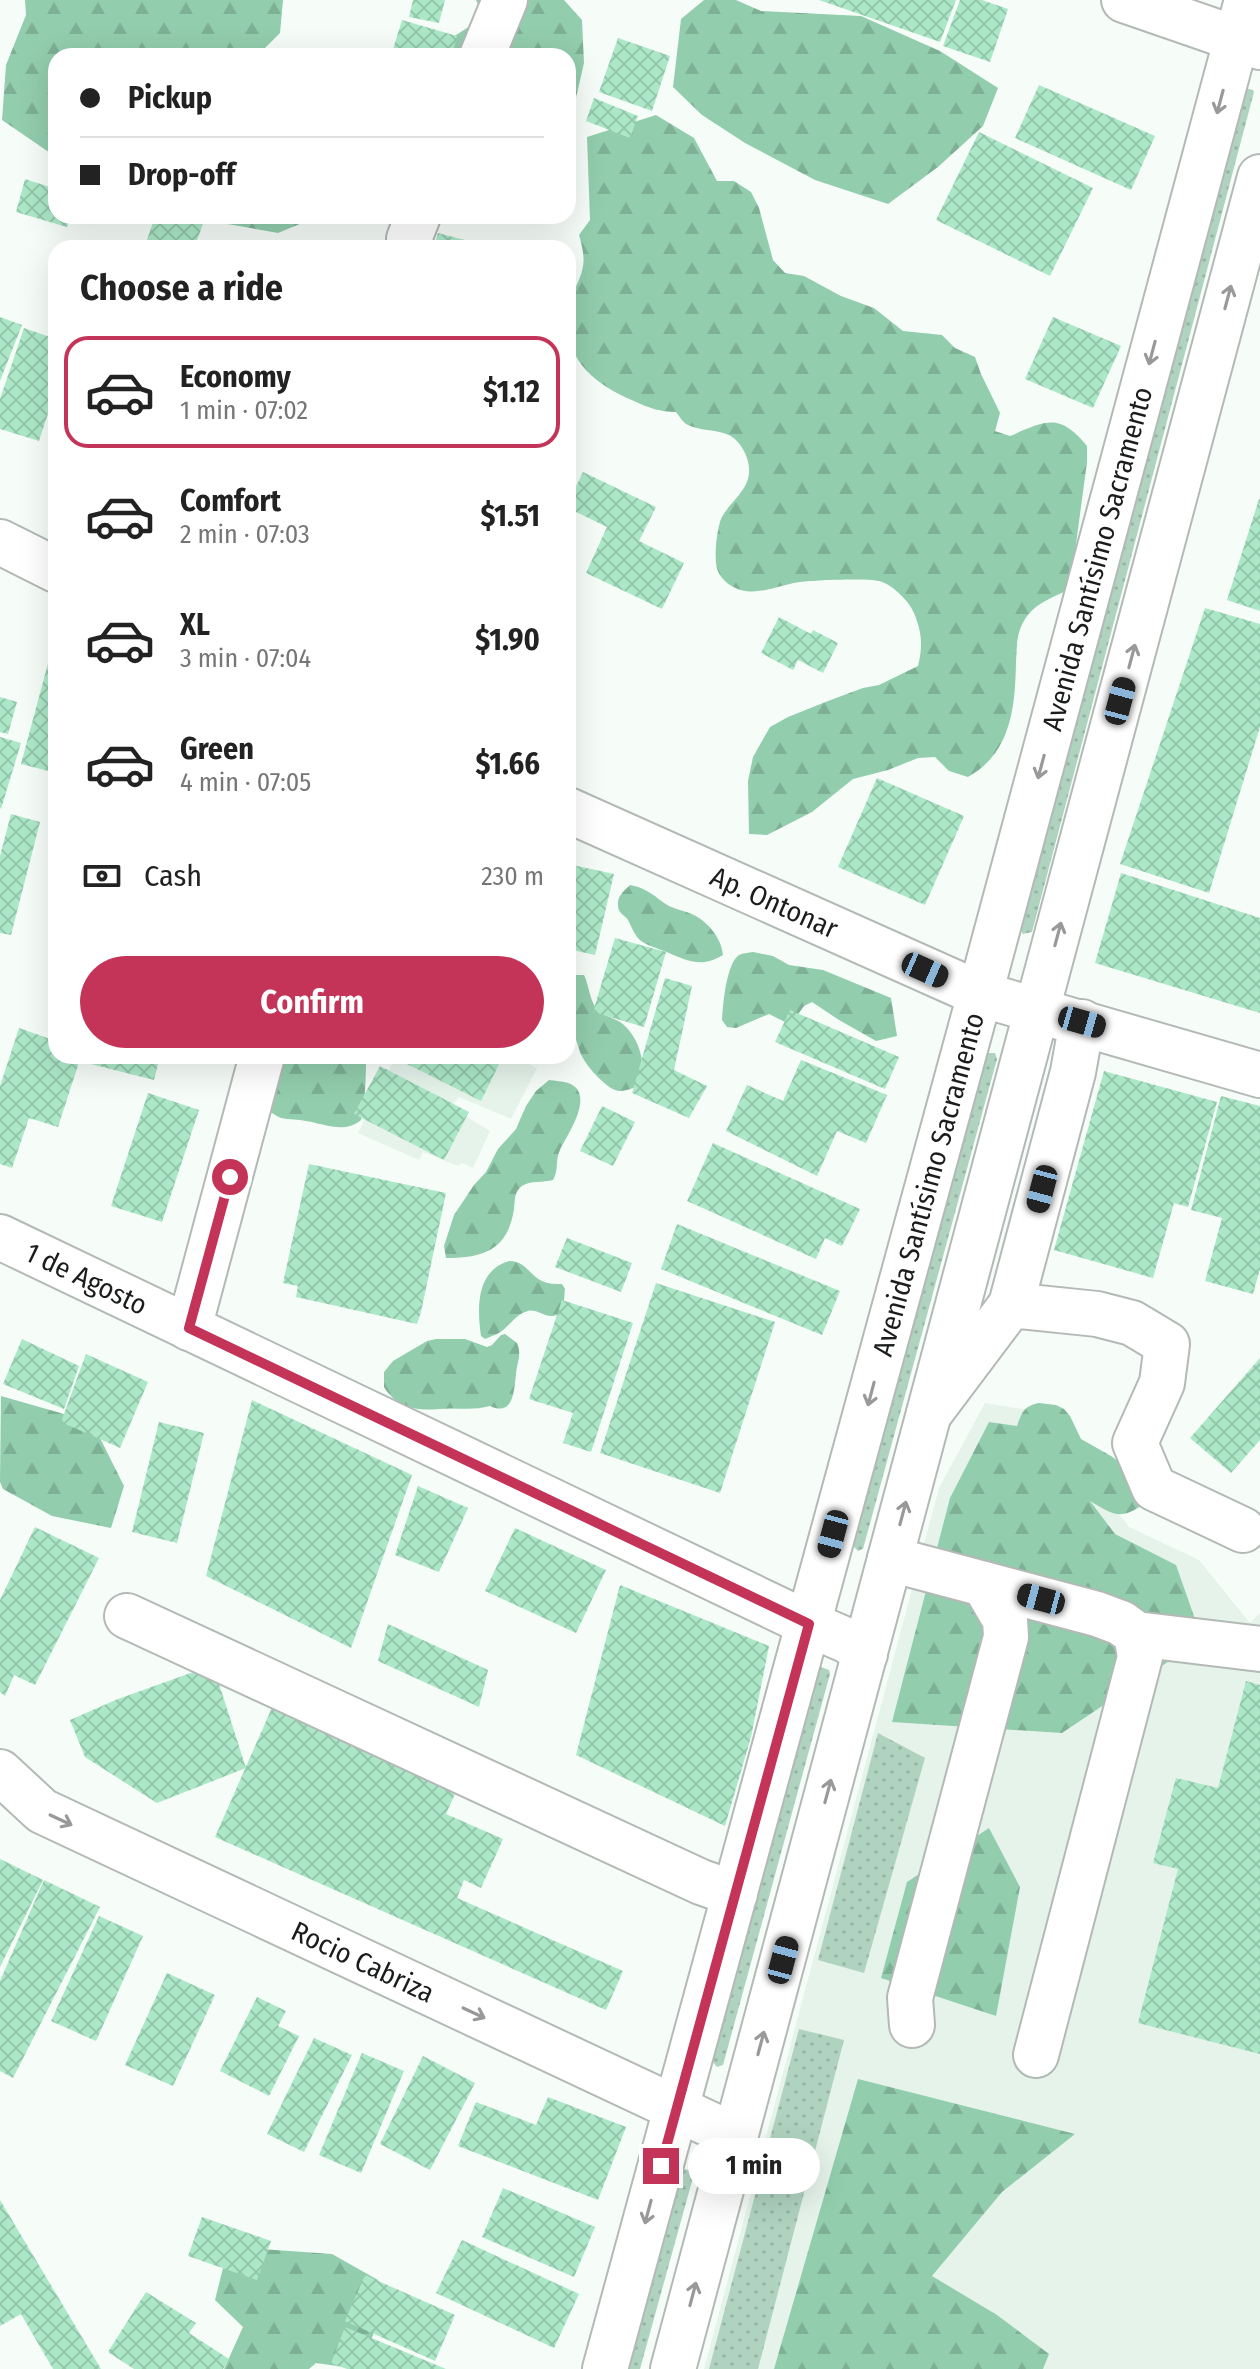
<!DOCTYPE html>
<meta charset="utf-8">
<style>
body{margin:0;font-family:"Fira Sans Condensed",sans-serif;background:#f2f2f2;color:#222;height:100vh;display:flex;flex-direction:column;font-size:30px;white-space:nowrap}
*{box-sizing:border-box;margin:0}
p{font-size:26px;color:#767676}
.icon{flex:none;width:44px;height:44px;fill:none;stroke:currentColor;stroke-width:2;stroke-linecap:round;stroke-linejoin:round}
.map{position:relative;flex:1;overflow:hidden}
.side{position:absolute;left:48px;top:240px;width:528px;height:824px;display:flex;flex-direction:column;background:#fff;border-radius:24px;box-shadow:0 8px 32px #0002}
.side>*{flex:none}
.hud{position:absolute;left:48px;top:48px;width:528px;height:176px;border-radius:24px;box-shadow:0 8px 32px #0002;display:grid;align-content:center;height:176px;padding:0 32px;background:#fff}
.end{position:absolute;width:36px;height:36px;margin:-18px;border:10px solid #c43458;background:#fff;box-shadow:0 0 0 4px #fff}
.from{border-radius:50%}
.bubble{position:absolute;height:56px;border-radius:28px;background:#fff;box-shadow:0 8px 32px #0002;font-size:26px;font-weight:700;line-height:56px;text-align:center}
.car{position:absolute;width:24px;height:48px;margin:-24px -12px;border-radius:10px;box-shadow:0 0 6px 2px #0007;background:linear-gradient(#222 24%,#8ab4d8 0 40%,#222 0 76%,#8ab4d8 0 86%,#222 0)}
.hud b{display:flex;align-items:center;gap:28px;height:76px;font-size:30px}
.hud b+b{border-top:2px solid #e0e0e0}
.hud i{width:20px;height:20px;background:#222}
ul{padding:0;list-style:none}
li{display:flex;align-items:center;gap:24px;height:112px;margin:0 16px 12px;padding:0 16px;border:4px solid transparent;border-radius:24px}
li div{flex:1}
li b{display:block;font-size:30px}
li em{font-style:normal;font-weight:700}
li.selected{border-color:#c43458}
li>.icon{width:72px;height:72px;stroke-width:1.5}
h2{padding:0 32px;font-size:36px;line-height:96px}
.pay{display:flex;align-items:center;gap:20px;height:88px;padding:0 32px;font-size:30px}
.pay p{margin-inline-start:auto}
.cta{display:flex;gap:16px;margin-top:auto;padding:16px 32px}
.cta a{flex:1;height:92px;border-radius:48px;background:#c43458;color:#fff;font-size:32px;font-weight:700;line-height:92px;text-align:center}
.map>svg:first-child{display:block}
</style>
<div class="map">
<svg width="1260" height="2369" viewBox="0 0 1260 2369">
<defs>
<pattern id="grass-dots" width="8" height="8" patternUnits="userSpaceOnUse" patternTransform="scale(2)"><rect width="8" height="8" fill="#afd3bf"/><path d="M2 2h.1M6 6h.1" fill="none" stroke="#96b5a4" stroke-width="1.8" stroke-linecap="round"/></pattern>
<pattern id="forest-firs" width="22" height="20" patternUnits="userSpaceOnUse" patternTransform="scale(2)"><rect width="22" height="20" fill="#92cdad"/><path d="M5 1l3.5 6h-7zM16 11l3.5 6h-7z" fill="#7db094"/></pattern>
<pattern id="building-cross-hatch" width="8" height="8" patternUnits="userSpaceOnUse" patternTransform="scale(2)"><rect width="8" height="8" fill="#ace8c8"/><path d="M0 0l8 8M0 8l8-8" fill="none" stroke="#93c7ab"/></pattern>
</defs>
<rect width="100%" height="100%" fill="#f6fdf9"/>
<!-- built -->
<g fill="#e5f3eb">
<path d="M 396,1056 L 513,1056 L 537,1068 L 511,1119 L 459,1097 L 451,1107 L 490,1131 L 473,1168 L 462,1163 L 458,1166 L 423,1152 L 419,1160 L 358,1133 Z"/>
<path d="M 985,1403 L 1040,1412 L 1129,1527 L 1199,1560 L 1250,1623 L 1260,1613 L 1260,2369 L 704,2369 L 939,1488 Z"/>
</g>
<!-- grass -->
<g fill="url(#grass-dots)">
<path d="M 1245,88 L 1253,90 L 1254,92 L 1032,932 L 1023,934 L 1020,929 L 1243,90 Z"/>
<path d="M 989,1053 L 995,1053 L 997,1059 L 863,1549 L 858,1551 L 853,1546 L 986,1055 Z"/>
<path d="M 821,1667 L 829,1670 L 830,1674 L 723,2065 L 717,2067 L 712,2061 L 818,1670 Z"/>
<path d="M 878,1733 L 925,1758 L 864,1973 L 818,1960 Z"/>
<path d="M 799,2029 L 844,2040 L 758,2369 L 709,2369 Z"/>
<path d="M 684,2169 L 693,2171 L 694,2174 L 640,2369 L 628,2369 L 682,2171 Z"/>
</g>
<!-- forest -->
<g fill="url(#forest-firs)">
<path d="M 25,0 L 283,0 L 280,33 L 257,56 L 56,56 L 56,157 L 2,120 L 6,65 L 26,15 Z"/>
<path d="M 476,0 L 564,0 L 582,20 L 584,63 L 575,102 L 568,104 L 568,56 L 442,56 L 441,45 L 476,22 L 482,13 Z"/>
<path d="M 704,0 L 736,0 L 761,11 L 861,16 L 940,51 L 998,88 L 983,126 L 938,167 L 888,204 L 815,180 L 745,143 L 702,115 L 673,87 L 681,19 Z"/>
<path d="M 656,115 L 694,138 L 717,181 L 734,181 L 751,192 L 759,208 L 773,260 L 785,273 L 804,276 L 841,296 L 874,308 L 903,331 L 942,335 L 955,348 L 975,357 L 981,374 L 1000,413 L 995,431 L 1010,436 C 1046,421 1059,412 1087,446 L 1087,462 L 1070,589 C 1054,597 1038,602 1028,615 C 1016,630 1017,645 1016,663 C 1015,708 1011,753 968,777 L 949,771 L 935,757 L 918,758 L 888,770 L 853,779 L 812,812 L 767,835 L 749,834 L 748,781 L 753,757 L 770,727 L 788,717 L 828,701 L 863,688 L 879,685 L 918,666 C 923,645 922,633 914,613 C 909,601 892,584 879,581 C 865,578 816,580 800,582 C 776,585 753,600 730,585 C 726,583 719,575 718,571 C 713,562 717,526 722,517 C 734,496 759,485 745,453 C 732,425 712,435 688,425 C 683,423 680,417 676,412 C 660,412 649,408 634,401 C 592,383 561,357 568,307 C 569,301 572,295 575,289 C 585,268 586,259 579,235 L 590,220 L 587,137 Z"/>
<path d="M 182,216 L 319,216 L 278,233 Z"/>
<path d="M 630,885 C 646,887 656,898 669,906 C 677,910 686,911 694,915 C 708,922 722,939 723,955 C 701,969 686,960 664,951 C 657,948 648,946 641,941 C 634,935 632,927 628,920 C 624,914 618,914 618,905 C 617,896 624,891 630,885 Z"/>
<path d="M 753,952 L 773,956 L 789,965 L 823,970 L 891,998 L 897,1036 L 876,1041 L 839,1020 L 812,1002 L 804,1006 L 794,1020 L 785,1022 L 769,1014 L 736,1028 L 727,1027 L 722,1020 C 723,1005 726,964 739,955 C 743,953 748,953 753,952 Z"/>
<path d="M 575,975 L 584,975 C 589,985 590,1003 598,1010 C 604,1016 614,1018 620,1022 C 638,1034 648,1065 640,1085 C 633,1088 623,1093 615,1090 C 605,1086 588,1068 583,1058 C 576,1046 580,1040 568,1031 L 568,979 Z"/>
<path d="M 279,1056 L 362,1056 L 366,1060 C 366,1080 365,1101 361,1120 C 344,1134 325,1124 306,1121 C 298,1119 289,1120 281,1118 C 275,1116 271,1111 264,1109 Z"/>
<path d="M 549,1080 C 555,1081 562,1081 568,1083 C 597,1093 567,1135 560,1150 C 555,1160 559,1170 553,1180 C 544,1183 530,1180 522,1186 C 514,1192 515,1200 514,1209 C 508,1250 483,1258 446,1258 L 444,1246 L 454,1215 L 474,1185 L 486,1172 L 498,1149 L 516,1129 L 526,1106 L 536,1091 Z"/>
<path d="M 509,1261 C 526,1261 529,1275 542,1281 C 548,1284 555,1284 562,1284 L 565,1289 C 564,1296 565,1308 559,1313 C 549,1322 538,1308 528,1311 C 515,1314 508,1329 497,1334 C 493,1336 489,1337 485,1339 L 481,1336 C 477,1307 476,1271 509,1261 Z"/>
<path d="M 505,1334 L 517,1343 C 522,1355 517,1362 516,1374 C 514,1390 514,1417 490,1406 C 472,1411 457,1407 439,1409 C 417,1411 397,1408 384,1387 L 384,1372 L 393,1361 L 427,1341 L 436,1339 L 465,1339 L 487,1347 L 492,1345 L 501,1335 Z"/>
<path d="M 1,1396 L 92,1422 L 124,1486 L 111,1528 L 52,1516 L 3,1489 L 0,1482 Z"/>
<path d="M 1039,1403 L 1056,1405 L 1064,1409 L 1070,1416 L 1081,1439 L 1111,1456 L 1133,1472 L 1145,1503 C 1121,1521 1113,1515 1090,1501 L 1115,1534 L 1176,1565 L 1202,1639 L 1062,1733 L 892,1722 L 950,1498 L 989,1422 L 1017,1426 C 1022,1412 1024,1406 1039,1403 Z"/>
<path d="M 989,1828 L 1020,1887 L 996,2016 L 881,1978 L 907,1882 Z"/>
<path d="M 858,2079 L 1075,2134 L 1002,2192 L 932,2276 L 997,2315 L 1049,2354 L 1043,2369 L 774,2369 Z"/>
<path d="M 232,2247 L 332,2254 L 378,2280 L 382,2315 L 358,2369 L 316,2363 L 309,2369 L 224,2369 L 243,2327 L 215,2300 L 224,2264 Z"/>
</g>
<!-- building -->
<g fill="url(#building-cross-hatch)">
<path d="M 413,0 L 445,0 L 439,23 L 409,17 Z"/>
<path d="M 819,0 L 956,0 L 940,42 Z"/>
<path d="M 960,0 L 982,0 L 1008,9 L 990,62 L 943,46 Z"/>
<path d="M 402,20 L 457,36 L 452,56 L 391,56 Z"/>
<path d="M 618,38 L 670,56 L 652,111 L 599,92 Z"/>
<path d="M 1039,85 L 1155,136 L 1131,190 L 1015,138 Z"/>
<path d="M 594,98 L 638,116 L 630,138 L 586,121 Z"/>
<path d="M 979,132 L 1093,188 L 1050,276 L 936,220 Z"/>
<path d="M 25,179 L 56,189 L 56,216 L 71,216 L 67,227 L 16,212 Z"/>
<path d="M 155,216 L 180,216 L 203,224 L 194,248 L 145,246 Z"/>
<path d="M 438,233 L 480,244 L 479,248 L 434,248 Z"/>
<path d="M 0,317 L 22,325 L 0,381 Z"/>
<path d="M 1053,317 L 1121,346 L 1093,408 L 1025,379 Z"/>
<path d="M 24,328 L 56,339 L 56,389 L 39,441 L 0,429 L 0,399 Z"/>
<path d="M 583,472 L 656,507 L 639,541 L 684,563 L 662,609 L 586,573 L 607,527 L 568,508 L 568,503 Z"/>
<path d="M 1259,499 L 1260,499 L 1260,611 L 1227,600 Z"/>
<path d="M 1205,608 L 1260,624 L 1260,727 L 1209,893 L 1120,864 Z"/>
<path d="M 779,617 L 811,634 L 813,630 L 838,643 L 823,673 L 798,660 L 793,670 L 761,653 Z"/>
<path d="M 50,656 L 56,657 L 56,773 L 21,764 Z"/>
<path d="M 0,697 L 17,702 L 8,734 L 0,732 Z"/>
<path d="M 0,737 L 21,743 L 1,809 L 0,808 Z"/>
<path d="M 877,778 L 964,816 L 925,905 L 838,867 Z"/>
<path d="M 11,814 L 40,822 L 11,935 L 0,933 L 0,856 Z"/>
<path d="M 568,864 L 614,874 L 595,955 L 568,949 Z"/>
<path d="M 1121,873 L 1260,918 L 1260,1013 L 1095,963 Z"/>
<path d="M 615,938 L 666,952 L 644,1027 L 593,1012 Z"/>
<path d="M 665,978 L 692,986 L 674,1070 L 707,1086 L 689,1118 L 632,1093 Z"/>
<path d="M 790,1010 L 899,1057 L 885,1089 L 775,1042 Z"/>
<path d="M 19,1028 L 56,1041 L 56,1056 L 81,1056 L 58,1127 L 29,1118 L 12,1168 L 0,1164 L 0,1086 Z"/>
<path d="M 84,1056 L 160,1056 L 154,1080 L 83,1062 Z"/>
<path d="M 391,1056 L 503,1056 L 481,1101 Z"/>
<path d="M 801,1060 L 887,1095 L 866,1143 L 837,1131 L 817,1176 L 726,1131 L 747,1085 L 783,1101 Z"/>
<path d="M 380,1066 L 469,1112 L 444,1160 L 354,1114 Z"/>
<path d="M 1104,1071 L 1217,1102 L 1188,1207 L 1174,1203 L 1153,1278 L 1054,1250 Z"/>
<path d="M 148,1093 L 199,1110 L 162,1222 L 111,1206 Z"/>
<path d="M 1221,1096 L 1260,1106 L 1260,1269 L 1253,1294 L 1205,1281 L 1222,1218 L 1191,1210 Z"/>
<path d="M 602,1106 L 635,1122 L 613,1166 L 580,1151 Z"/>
<path d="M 713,1143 L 860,1209 L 842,1246 L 825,1238 L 816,1259 L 687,1201 Z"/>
<path d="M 309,1164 L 446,1193 L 421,1312 L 417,1324 L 296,1297 L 298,1286 L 283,1283 Z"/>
<path d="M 677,1224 L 840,1291 L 822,1335 L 661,1269 Z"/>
<path d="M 567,1238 L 632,1263 L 621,1292 L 555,1267 Z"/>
<path d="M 656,1283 L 775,1322 L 720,1493 L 600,1453 Z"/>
<path d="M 562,1300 L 633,1323 L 591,1452 L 563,1443 L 573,1413 L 529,1399 Z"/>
<path d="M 22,1339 L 79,1366 L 64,1409 L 3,1384 Z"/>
<path d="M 86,1354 L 148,1382 L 120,1448 L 61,1422 Z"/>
<path d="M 1260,1358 L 1260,1440 L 1231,1473 L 1190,1438 Z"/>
<path d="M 252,1400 L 412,1475 L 351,1648 L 206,1576 Z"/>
<path d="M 159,1422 L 204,1433 L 177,1543 L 132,1532 Z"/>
<path d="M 418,1486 L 468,1508 L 439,1572 L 395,1555 Z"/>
<path d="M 35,1527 L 99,1558 L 35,1685 L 14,1675 L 5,1696 L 0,1692 L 0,1600 Z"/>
<path d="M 515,1528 L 606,1570 L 576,1633 L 485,1591 Z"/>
<path d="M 620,1585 L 769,1646 L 751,1737 L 725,1826 L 576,1755 Z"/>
<path d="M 388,1624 L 488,1670 L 479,1707 L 378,1661 Z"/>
<path d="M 213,1665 L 246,1768 L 157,1803 L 85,1757 L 70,1720 L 118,1699 Z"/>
<path d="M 1246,1681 L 1260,1685 L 1260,2054 L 1138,2023 L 1178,1869 L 1153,1863 L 1176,1778 L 1218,1788 Z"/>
<path d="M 274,1703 L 459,1785 L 446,1814 L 503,1839 L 481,1888 L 464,1880 L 457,1898 L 623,1971 L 606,2010 L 215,1837 Z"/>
<path d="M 0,1859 L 43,1880 L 0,1967 Z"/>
<path d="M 44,1880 L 100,1907 L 13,2078 L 0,2071 L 0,1981 Z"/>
<path d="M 99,1916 L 143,1936 L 96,2041 L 51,2021 Z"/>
<path d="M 167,1973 L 215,1995 L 173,2086 L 125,2065 Z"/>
<path d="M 257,1997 L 286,2011 L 278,2026 L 299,2036 L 269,2096 L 220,2071 Z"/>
<path d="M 314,2038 L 352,2055 L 304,2152 L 267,2134 Z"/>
<path d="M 362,2053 L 404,2071 L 361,2173 L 319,2155 Z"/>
<path d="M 423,2056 L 475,2083 L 430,2170 L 380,2144 Z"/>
<path d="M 548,2097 L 626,2127 L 598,2200 L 458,2146 L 476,2102 L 536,2125 Z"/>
<path d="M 503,2188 L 595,2227 L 574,2277 L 482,2237 Z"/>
<path d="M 0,2200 L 101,2369 L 53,2369 L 21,2314 L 0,2326 Z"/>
<path d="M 202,2217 L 271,2241 L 257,2280 L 188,2256 Z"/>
<path d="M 462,2240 L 579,2294 L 554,2348 L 436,2293 Z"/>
<path d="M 365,2275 L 455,2315 L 435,2361 L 345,2321 Z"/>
<path d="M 146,2292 L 196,2323 L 189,2333 L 229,2359 L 223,2369 L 134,2369 L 108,2352 Z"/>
<path d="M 345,2327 L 446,2369 L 347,2369 L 331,2363 Z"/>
</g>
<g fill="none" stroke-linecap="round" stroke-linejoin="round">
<!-- minor casing -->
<g stroke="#b3bab6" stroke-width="48">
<g id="minor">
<path d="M 1124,0 L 1260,47"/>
<path d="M 482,56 L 505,0"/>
<path d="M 412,248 L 409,239 L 418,216"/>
<path d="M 0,542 L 56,570"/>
<path id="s1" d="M 568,810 L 980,994 L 1260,1075"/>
<path id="s2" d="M 0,1237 L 809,1624 L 848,1641 L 865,1654"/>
<path d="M 1011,1305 L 1073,1072 L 1082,1022"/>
<path d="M 189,1328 L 262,1056"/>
<path d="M 929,1414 L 1011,1305 L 1097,1314 L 1132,1323 L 1167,1344 L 1162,1383 L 1135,1443 L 1154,1488 L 1243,1530"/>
<path d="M 890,1559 L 984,1584 L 1005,1620 L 1006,1637 L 910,1998 L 912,2025"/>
<path d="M 984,1584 L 1097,1614 L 1121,1623 L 1136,1634 L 1140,1657 L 1036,2055"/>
<path d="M 127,1616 L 701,1882 L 735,1894"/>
<path d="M 1136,1634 L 1260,1649"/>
<path id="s3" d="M 0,1772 L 42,1811 L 735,2136"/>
</g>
</g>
<!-- major casing -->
<g stroke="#b3bab6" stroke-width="48">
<g id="major">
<path id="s4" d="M 605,2369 L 980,994 L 1247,0"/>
<path d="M 673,2369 L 1260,177"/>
</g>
</g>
<!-- minor -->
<use href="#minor" stroke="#fff" stroke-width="44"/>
<!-- major -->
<use href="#major" stroke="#fff" stroke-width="44"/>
</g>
<!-- one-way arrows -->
<defs><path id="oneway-shaft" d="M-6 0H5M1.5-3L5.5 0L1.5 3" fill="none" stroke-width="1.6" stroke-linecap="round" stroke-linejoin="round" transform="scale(2)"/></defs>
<g stroke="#989998">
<use href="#oneway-shaft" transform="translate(1220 102) rotate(105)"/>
<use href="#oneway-shaft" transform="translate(1228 297) rotate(-75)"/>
<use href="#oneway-shaft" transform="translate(1152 353) rotate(105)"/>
<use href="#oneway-shaft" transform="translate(1132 656) rotate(-75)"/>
<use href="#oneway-shaft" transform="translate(1041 767) rotate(105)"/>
<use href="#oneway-shaft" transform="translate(1058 934) rotate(-75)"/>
<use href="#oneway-shaft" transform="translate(871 1394) rotate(105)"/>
<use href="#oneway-shaft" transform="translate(903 1513) rotate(-75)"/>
<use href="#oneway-shaft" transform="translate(828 1791) rotate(-75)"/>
<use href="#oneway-shaft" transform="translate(61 1820) rotate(25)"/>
<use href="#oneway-shaft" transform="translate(474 2013) rotate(25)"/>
<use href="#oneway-shaft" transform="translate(761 2043) rotate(-75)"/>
<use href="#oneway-shaft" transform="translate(648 2212) rotate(105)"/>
<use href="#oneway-shaft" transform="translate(693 2294) rotate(-75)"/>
</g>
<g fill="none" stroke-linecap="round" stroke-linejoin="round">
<!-- route -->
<path stroke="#c43458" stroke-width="10" d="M 230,1177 L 189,1328 L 809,1624 L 661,2166"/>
</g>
<g text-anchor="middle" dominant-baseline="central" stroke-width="7" stroke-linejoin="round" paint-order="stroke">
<!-- street labels -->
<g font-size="28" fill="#1a1d1b" stroke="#fff">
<text stroke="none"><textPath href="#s4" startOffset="1876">Avenida Santísimo Sacramento</textPath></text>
<text stroke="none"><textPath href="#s1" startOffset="226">Ap. Ontonar</textPath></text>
<text stroke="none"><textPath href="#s4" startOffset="1228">Avenida Santísimo Sacramento</textPath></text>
<text stroke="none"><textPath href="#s2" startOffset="96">1 de Agosto</textPath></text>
<text stroke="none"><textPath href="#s3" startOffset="412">Rocio Cabriza</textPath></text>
</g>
</g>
</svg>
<i class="end from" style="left:230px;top:1177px"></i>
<i class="end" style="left:661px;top:2166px"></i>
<div class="bubble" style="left:688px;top:2138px;width:132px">1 min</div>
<i class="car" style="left:1120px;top:701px;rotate:15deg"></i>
<i class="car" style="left:925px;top:970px;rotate:114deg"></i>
<i class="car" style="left:1082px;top:1022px;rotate:106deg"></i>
<i class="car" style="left:1042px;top:1189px;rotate:195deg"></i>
<i class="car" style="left:833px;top:1534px;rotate:195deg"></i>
<i class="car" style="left:1041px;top:1599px;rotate:285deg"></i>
<i class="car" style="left:783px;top:1960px;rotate:15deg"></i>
<div class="hud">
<b><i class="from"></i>Pickup</b>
<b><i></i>Drop-off</b>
</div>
<section class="side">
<h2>Choose a ride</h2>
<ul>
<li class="selected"><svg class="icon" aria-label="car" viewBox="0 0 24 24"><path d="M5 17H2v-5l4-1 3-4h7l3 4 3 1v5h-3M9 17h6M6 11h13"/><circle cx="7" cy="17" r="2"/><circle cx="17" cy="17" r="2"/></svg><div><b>Economy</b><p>1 min · 07:02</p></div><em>$1.12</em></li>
<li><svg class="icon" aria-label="car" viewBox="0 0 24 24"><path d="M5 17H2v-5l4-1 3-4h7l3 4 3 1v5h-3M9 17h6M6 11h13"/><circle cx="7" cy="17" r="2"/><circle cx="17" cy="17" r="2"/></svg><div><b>Comfort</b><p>2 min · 07:03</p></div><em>$1.51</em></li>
<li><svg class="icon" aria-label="car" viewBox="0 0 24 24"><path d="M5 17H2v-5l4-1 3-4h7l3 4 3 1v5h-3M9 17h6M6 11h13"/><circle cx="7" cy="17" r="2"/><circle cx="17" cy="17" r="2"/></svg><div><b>XL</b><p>3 min · 07:04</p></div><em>$1.90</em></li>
<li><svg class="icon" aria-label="car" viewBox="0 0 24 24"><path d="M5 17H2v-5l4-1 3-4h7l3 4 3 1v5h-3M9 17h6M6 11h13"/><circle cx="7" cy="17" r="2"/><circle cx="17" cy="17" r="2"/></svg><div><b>Green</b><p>4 min · 07:05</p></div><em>$1.66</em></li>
</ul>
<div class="pay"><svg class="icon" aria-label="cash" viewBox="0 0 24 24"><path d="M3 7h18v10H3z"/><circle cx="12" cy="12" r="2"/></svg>Cash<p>230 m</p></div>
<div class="cta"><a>Confirm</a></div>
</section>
</div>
